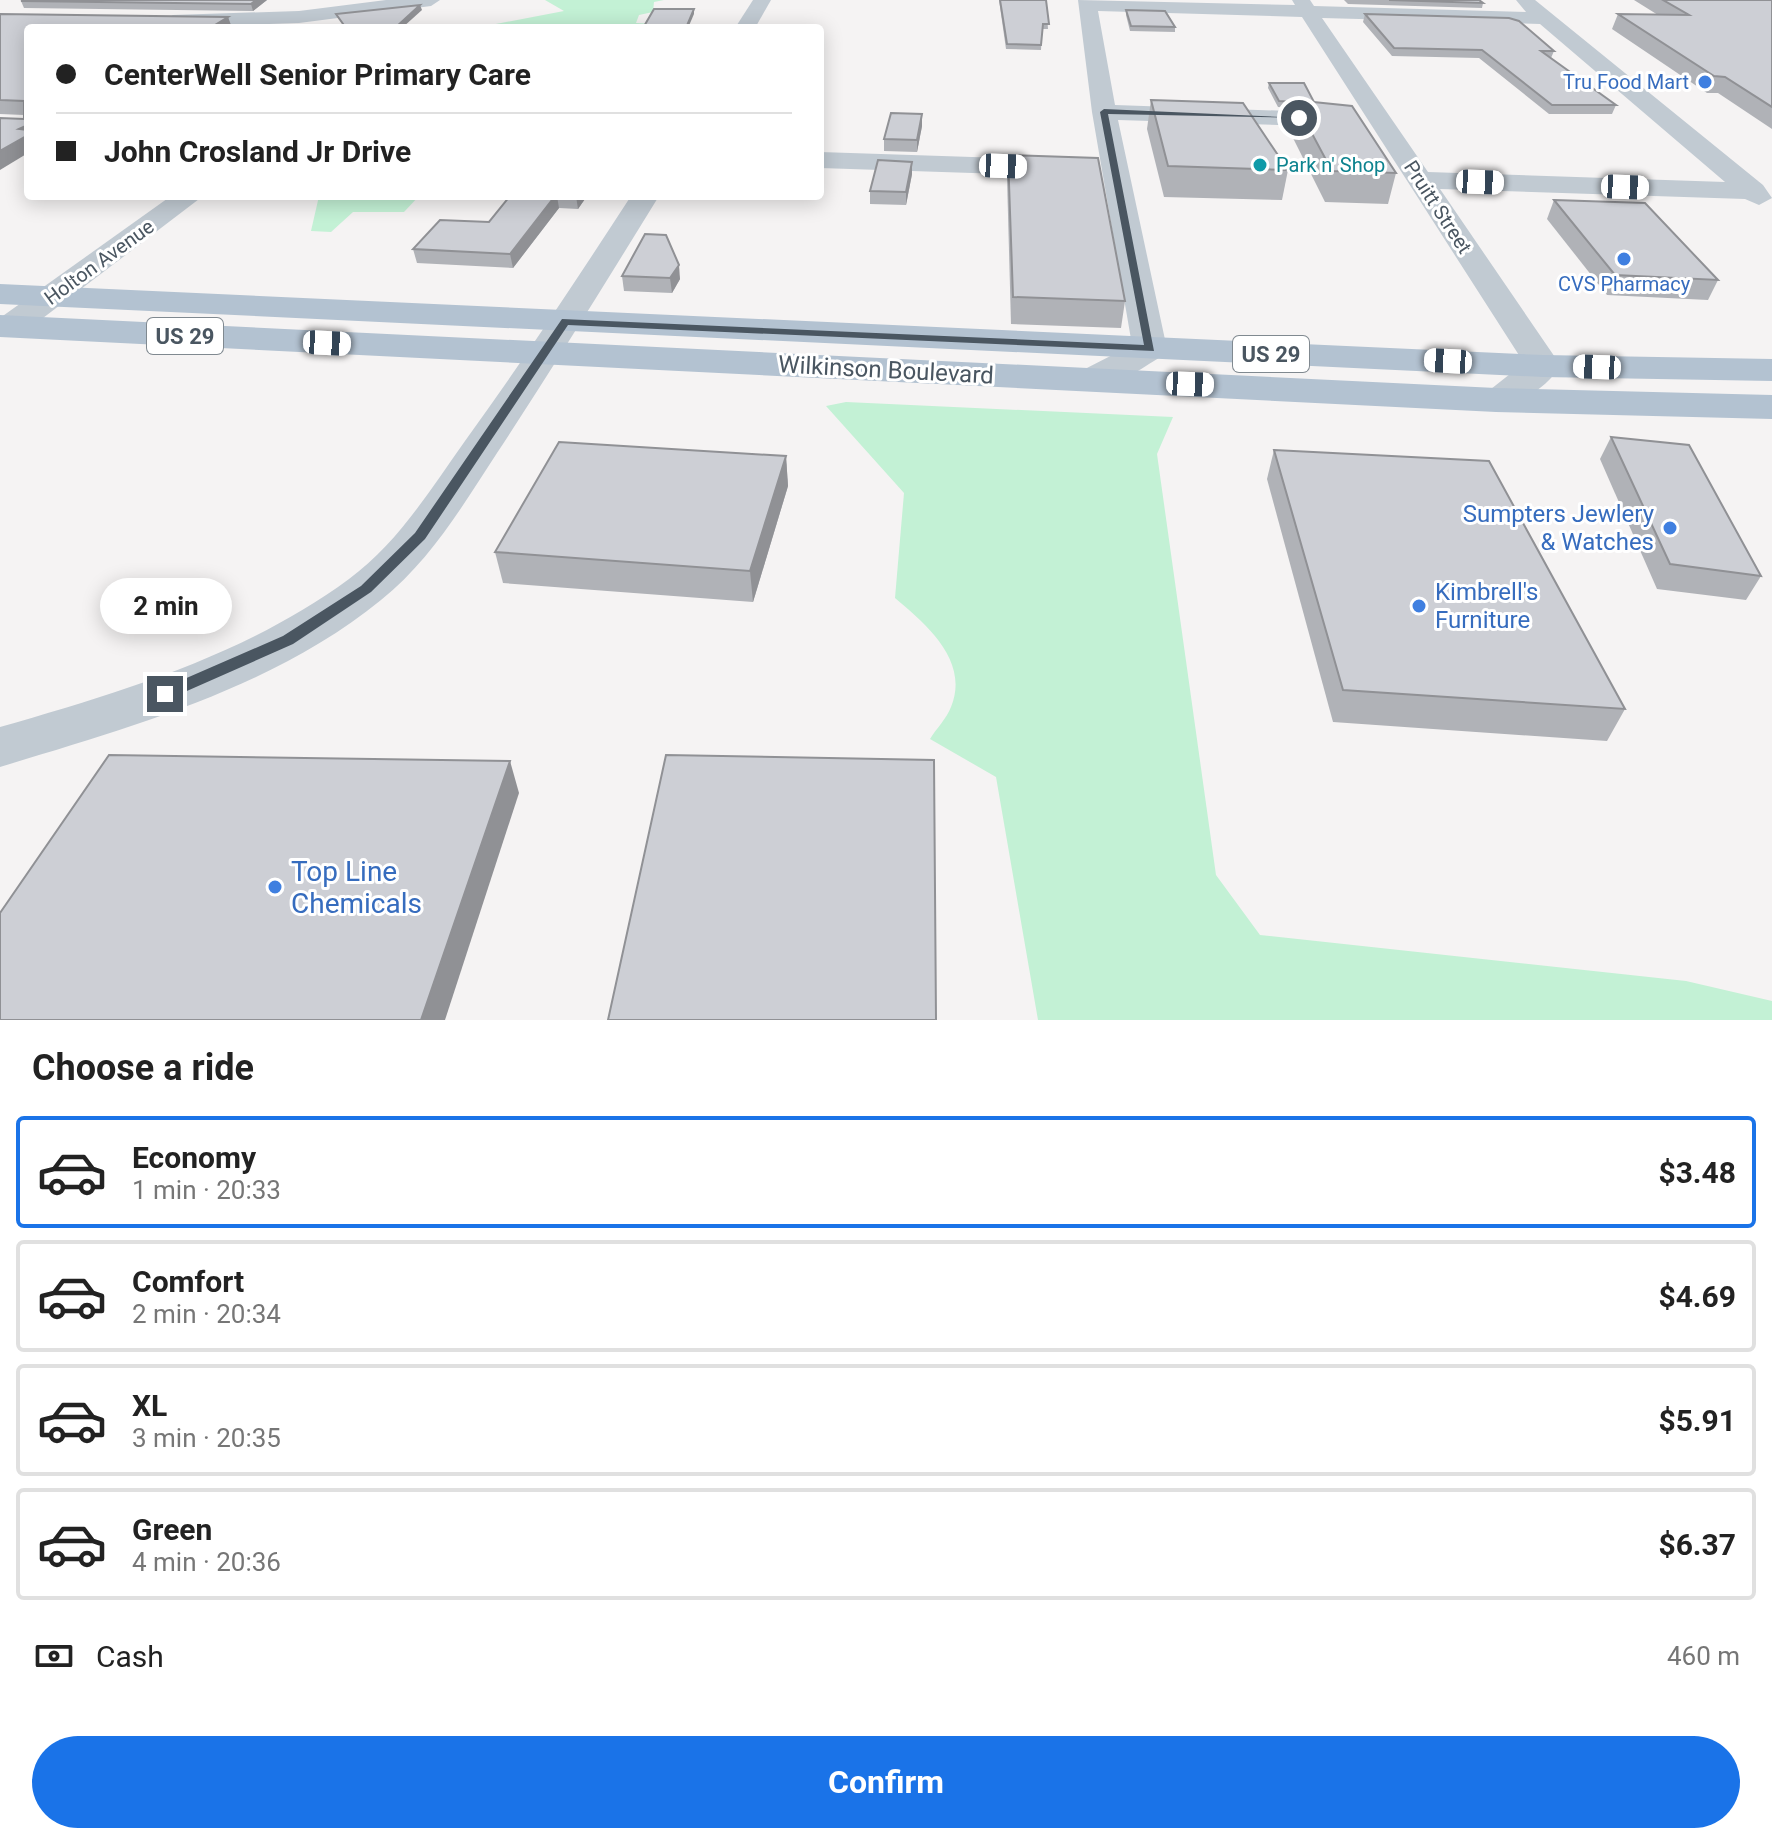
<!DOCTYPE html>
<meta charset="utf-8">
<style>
body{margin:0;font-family:Roboto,sans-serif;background:#f6f6f6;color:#222;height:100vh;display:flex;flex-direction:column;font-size:30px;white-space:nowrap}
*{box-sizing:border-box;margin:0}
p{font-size:26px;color:#767676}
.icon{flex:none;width:44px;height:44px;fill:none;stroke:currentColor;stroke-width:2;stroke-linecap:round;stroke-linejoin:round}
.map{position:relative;height:1020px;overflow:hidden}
.side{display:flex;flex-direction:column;background:#fff;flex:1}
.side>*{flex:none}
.hud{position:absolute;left:24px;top:24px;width:800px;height:176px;border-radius:8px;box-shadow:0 4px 20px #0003;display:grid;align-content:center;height:176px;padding:0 32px;background:#fff}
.end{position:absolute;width:36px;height:36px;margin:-18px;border:10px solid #4a5661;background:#fff;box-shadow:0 0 0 4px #fff}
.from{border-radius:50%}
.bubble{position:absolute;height:56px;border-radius:28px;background:#fff;box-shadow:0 4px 20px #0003;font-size:26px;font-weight:700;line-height:56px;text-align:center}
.car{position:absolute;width:24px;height:48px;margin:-24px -12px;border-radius:10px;box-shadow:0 0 6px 2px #0007;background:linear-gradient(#fff 24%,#345 0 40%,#fff 0 76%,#345 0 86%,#fff 0)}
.hud b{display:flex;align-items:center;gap:28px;height:76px;font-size:30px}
.hud b+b{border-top:2px solid #e0e0e0}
.hud i{width:20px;height:20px;background:#222}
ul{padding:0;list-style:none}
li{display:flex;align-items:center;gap:24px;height:112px;margin:0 16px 12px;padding:0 16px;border:4px solid #e0e0e0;border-radius:8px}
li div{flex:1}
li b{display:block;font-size:30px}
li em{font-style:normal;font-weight:700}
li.selected{border-color:#1a73e8}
li>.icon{width:72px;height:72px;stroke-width:1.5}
h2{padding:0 32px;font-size:36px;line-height:96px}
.pay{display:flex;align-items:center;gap:20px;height:88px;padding:0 32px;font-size:30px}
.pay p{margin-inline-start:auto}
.button{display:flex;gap:16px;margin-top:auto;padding:16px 32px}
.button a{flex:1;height:92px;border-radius:48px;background:#1a73e8;color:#fff;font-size:32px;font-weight:700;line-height:92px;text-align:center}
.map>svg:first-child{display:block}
</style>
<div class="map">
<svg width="1772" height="1020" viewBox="0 0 1772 1020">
<rect width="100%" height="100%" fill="#f5f3f3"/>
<!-- green -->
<g fill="#c3f1d5">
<path d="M 545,0 L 664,0 L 654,2 L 653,12 L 639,15 L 636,23 L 685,25 L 475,28 L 564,11 Z"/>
<path d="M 319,196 L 419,196 L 404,212 L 353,212 L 331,232 L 311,231 Z"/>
<path d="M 846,402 L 1173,417 L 1157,454 L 1216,875 L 1260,935 L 1686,981 L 1772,1001 L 1772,1020 L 1038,1020 L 996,777 L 930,739 C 936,729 947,718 951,707 C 970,661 926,624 895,598 L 904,493 L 826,406 Z"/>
</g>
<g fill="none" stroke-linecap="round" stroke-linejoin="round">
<!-- minor -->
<g fill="#c1cad2" fill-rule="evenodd">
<path d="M 386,0 L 440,0 L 431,6 L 299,23 L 173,27 L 163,21 L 173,15 L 299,11 Z"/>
<path d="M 753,0 L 771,0 L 755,28 L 735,28 Z"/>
<path d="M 1078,0 L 1295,5 L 1292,0 L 1310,0 L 1314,6 L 1526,12 L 1516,0 L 1535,0 L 1763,185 L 1772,198 L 1759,205 L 1745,199 L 1440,189 L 1561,366 C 1546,388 1510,414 1483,408 L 1477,400 L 1524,363 L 1302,17 L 1098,11 L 1115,105 L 1348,113 L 1360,120 L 1348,127 L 1118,120 L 1167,349 L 1162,356 C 1138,370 1109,394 1081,387 L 1076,379 L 1081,371 L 1132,345 L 1092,112 ZM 1322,18 L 1540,24 L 1725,182 L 1428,172 Z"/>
<path d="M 820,152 L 1064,160 L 1073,162 L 1077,168 L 1073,174 L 1064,176 L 820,168 Z"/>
<path d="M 171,196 L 203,196 L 22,334 L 0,335 L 0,318 Z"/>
<path d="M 631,196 L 659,196 C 606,282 553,368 497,453 C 463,505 431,560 381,600 C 273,688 131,727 0,767 L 0,727 C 121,692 246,655 349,579 C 398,543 430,490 465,441 C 523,361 577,279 631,196 Z"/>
</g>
<!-- primary -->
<g fill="#b3c2d1" fill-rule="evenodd">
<path d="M 0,284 L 1543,355 L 1772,359 L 1772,381 L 1543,377 L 0,304 Z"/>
<path d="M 0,315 L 1496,388 L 1772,395 L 1772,419 L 1496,412 L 0,337 Z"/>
</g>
</g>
<!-- wall -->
<g fill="#b0b2b7">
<path d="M 267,0 L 253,11 L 24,8 L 21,1 Z"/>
<path d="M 999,0 L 1046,0 L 1048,29 L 1042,29 L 1041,50 L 1006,49 Z"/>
<path d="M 1344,0 L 1479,0 L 1483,3 L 1482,8 L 1348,4 Z"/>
<path d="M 1634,0 L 1772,0 L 1772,129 L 1718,93 L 1707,93 L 1612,29 L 1618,14 L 1658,15 Z"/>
<path d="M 1126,10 L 1175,27 L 1175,32 L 1130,31 L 1126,15 Z"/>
<path d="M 0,14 L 228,17 L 232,28 L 28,28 L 28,153 L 24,115 L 0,114 Z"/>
<path d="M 1365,14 L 1554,51 L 1551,58 L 1616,105 L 1612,114 L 1549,114 L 1479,58 L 1392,56 L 1363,22 Z"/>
<path d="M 1269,83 L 1314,102 L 1396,173 L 1388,204 L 1325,202 L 1288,128 L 1293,108 L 1278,107 L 1268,88 Z"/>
<path d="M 1151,100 L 1288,170 L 1282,200 L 1164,197 L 1147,129 Z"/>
<path d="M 922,114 L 922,126 L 917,152 L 884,151 L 884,139 Z"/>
<path d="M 1008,155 L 1125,301 L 1121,328 L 1011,324 L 1007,178 Z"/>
<path d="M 912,162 L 912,174 L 906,205 L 870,204 L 870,191 Z"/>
<path d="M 510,196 L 587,196 L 578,209 L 559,208 L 513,268 L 417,263 L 413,249 L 489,222 Z"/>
<path d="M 1554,200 L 1718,280 L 1708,300 L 1607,295 L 1547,219 Z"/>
<path d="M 622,276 L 680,279 L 672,293 L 624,291 Z"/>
<path d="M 1611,437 L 1761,576 L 1746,600 L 1657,589 L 1600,459 Z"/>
<path d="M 1274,450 L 1625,709 L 1607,741 L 1333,722 L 1267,479 Z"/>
<path d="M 786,456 L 788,486 L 753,602 L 503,583 L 495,552 Z"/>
</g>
<!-- shaded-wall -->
<g fill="#909195">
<path d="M 256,0 L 267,0 L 253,11 L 251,4 Z"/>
<path d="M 420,5 L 422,10 L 402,28 L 395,28 Z"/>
<path d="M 694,9 L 694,14 L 688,28 L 686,28 Z"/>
<path d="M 228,17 L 232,28 L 210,28 Z"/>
<path d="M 922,114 L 922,126 L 917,152 L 917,140 Z"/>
<path d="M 28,125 L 28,153 L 0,170 L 0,151 L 19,129 Z"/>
<path d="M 912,162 L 912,174 L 906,205 L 906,192 Z"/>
<path d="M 555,196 L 557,196 L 559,208 L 513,268 L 510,254 Z"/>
<path d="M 576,196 L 587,196 L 578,209 Z"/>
<path d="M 679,265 L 680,279 L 672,293 L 670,278 Z"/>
<path d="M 786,456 L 788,486 L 753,602 L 750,571 Z"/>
<path d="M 510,761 L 519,793 L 445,1020 L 421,1020 Z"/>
</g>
<!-- building -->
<g fill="#cdcfd5" stroke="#909195" stroke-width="2">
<path d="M 25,0 L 256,0 L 251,4 L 21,1 Z"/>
<path d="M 1000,0 L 1046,0 L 1049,24 L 1043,24 L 1041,45 L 1007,44 Z"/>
<path d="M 1389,0 L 1479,0 L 1483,3 Z"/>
<path d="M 1663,0 L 1772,0 L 1772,107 L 1725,77 L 1714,76 L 1618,14 L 1689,15 Z"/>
<path d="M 420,5 L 395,28 L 346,28 L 336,14 Z"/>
<path d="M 654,9 L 694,9 L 686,28 L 643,28 Z"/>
<path d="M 1126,10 L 1165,11 L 1175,27 L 1131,26 Z"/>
<path d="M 0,14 L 228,17 L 210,28 L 28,28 L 28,125 L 19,129 L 28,130 L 28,135 L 0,151 L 0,118 L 24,119 L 24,101 L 0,100 Z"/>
<path d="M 1365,14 L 1509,18 L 1519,21 L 1554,51 L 1541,51 L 1616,105 L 1552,105 L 1482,50 L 1394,48 Z"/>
<path d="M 1269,83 L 1304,83 L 1314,102 L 1294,100 L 1295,102 L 1279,101 Z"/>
<path d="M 1151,100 L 1243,103 L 1288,170 L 1168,166 Z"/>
<path d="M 1294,100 L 1352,106 L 1396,173 L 1332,171 Z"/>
<path d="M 891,113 L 922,114 L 917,140 L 884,139 Z"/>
<path d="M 1008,155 L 1098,158 L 1125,301 L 1013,297 Z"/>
<path d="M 878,160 L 912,162 L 906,192 L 870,191 Z"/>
<path d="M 510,196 L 555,196 L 510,254 L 413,249 L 440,220 L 489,222 Z"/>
<path d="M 1554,200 L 1645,203 L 1718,280 L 1615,275 Z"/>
<path d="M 645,234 L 666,235 L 679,265 L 670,278 L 622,276 Z"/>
<path d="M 1611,437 L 1689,445 L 1761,576 L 1670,564 Z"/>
<path d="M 559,442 L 786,456 L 750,571 L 495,552 Z"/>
<path d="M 1274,450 L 1489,461 L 1625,709 L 1343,690 Z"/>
<path d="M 109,755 L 510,761 L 421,1020 L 0,1020 L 0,913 Z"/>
<path d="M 666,755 L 934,760 L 936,1020 L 608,1020 Z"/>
</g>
<!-- route -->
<path fill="#4a5661" d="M 1104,109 L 1303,118 L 1108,114 L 1154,351 L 568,325 L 425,539 L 371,592 L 293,644 L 171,698 L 159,698 L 159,690 L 283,636 L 361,586 L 415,533 L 562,319 L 1144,345 L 1100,112 Z"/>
<!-- markers -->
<g fill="#3f7fe0" stroke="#fff" stroke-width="3">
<circle cx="1705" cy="82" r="8"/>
<circle cx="1624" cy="259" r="8"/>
<circle cx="1670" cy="528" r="8"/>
<circle cx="1419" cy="606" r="8"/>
<circle cx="275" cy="887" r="8"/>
</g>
<circle fill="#0f9aa8" stroke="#fff" stroke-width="3" cx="1260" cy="165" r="8"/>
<g text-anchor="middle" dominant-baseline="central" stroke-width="6" stroke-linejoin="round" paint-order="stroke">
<!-- far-shop labels -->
<g font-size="20" fill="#366cbe" stroke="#fff" text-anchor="end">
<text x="1689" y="82">Tru Food Mart</text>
<text x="1624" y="284" text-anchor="middle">CVS Pharmacy</text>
</g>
<!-- far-culture labels -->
<g font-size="20" fill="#0d838f" stroke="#fff" text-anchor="start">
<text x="1276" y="165">Park n' Shop</text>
</g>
<!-- far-street labels -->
<g font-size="20" fill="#4a5661" stroke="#fff">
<text transform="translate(1438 207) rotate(57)">Pruitt Street</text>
<text transform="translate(99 262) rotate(-36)">Holton Avenue</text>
</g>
<!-- shield labels -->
<g fill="#fff" stroke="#808990" stroke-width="2">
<rect x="147" y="318" width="76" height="36" rx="6"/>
<rect x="1233" y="336" width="76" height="36" rx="6"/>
</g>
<g font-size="22" font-weight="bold" fill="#4a5661">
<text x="185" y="336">US 29</text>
<text x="1271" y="354">US 29</text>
</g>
<!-- street labels -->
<g font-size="24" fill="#4a5661" stroke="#fff">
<text transform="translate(886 370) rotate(3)">Wilkinson Boulevard</text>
</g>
<!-- shop labels -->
<g font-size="24" fill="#366cbe" stroke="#fff" text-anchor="end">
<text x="1654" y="514">Sumpters Jewlery<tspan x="1654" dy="28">&amp; Watches</tspan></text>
<text x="1435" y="592" text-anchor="start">Kimbrell's<tspan x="1435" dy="28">Furniture</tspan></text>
</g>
<!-- near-shop labels -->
<g font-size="28" fill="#366cbe" stroke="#fff" text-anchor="start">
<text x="291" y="871">Top Line<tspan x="291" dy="32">Chemicals</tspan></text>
</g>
</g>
</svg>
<i class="end from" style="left:1299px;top:118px"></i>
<i class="end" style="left:165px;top:694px"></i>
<div class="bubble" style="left:100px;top:578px;width:132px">2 min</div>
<i class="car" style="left:1003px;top:166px;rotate:92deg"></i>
<i class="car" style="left:1480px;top:182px;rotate:92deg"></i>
<i class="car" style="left:1625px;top:187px;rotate:92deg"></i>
<i class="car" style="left:327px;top:343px;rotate:93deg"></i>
<i class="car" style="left:1448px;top:361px;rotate:273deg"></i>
<i class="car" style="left:1597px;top:367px;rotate:272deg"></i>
<i class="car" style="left:1190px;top:384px;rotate:92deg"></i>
<div class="hud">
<b><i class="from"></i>CenterWell Senior Primary Care</b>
<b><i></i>John Crosland Jr Drive</b>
</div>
</div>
<section class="side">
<h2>Choose a ride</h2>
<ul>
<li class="selected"><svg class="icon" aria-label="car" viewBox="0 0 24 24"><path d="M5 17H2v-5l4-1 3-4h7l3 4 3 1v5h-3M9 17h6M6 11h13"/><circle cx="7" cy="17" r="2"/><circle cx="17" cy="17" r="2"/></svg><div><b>Economy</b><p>1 min · 20:33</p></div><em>$3.48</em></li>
<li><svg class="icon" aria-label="car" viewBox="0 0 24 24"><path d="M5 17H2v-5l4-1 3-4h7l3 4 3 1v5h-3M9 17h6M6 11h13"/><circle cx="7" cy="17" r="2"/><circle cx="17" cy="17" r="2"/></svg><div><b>Comfort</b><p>2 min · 20:34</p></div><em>$4.69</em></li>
<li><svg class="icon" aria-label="car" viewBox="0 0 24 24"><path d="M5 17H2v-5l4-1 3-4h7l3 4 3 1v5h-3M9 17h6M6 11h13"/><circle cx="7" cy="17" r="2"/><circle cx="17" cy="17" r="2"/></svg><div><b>XL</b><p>3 min · 20:35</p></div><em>$5.91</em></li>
<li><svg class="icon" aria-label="car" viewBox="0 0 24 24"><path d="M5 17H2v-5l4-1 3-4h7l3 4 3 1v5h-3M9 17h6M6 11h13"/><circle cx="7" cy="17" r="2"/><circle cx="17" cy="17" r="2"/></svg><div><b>Green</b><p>4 min · 20:36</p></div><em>$6.37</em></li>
</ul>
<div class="pay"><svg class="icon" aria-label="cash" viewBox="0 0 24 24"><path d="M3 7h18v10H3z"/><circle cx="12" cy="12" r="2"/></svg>Cash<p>460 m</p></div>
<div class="button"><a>Confirm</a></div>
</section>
